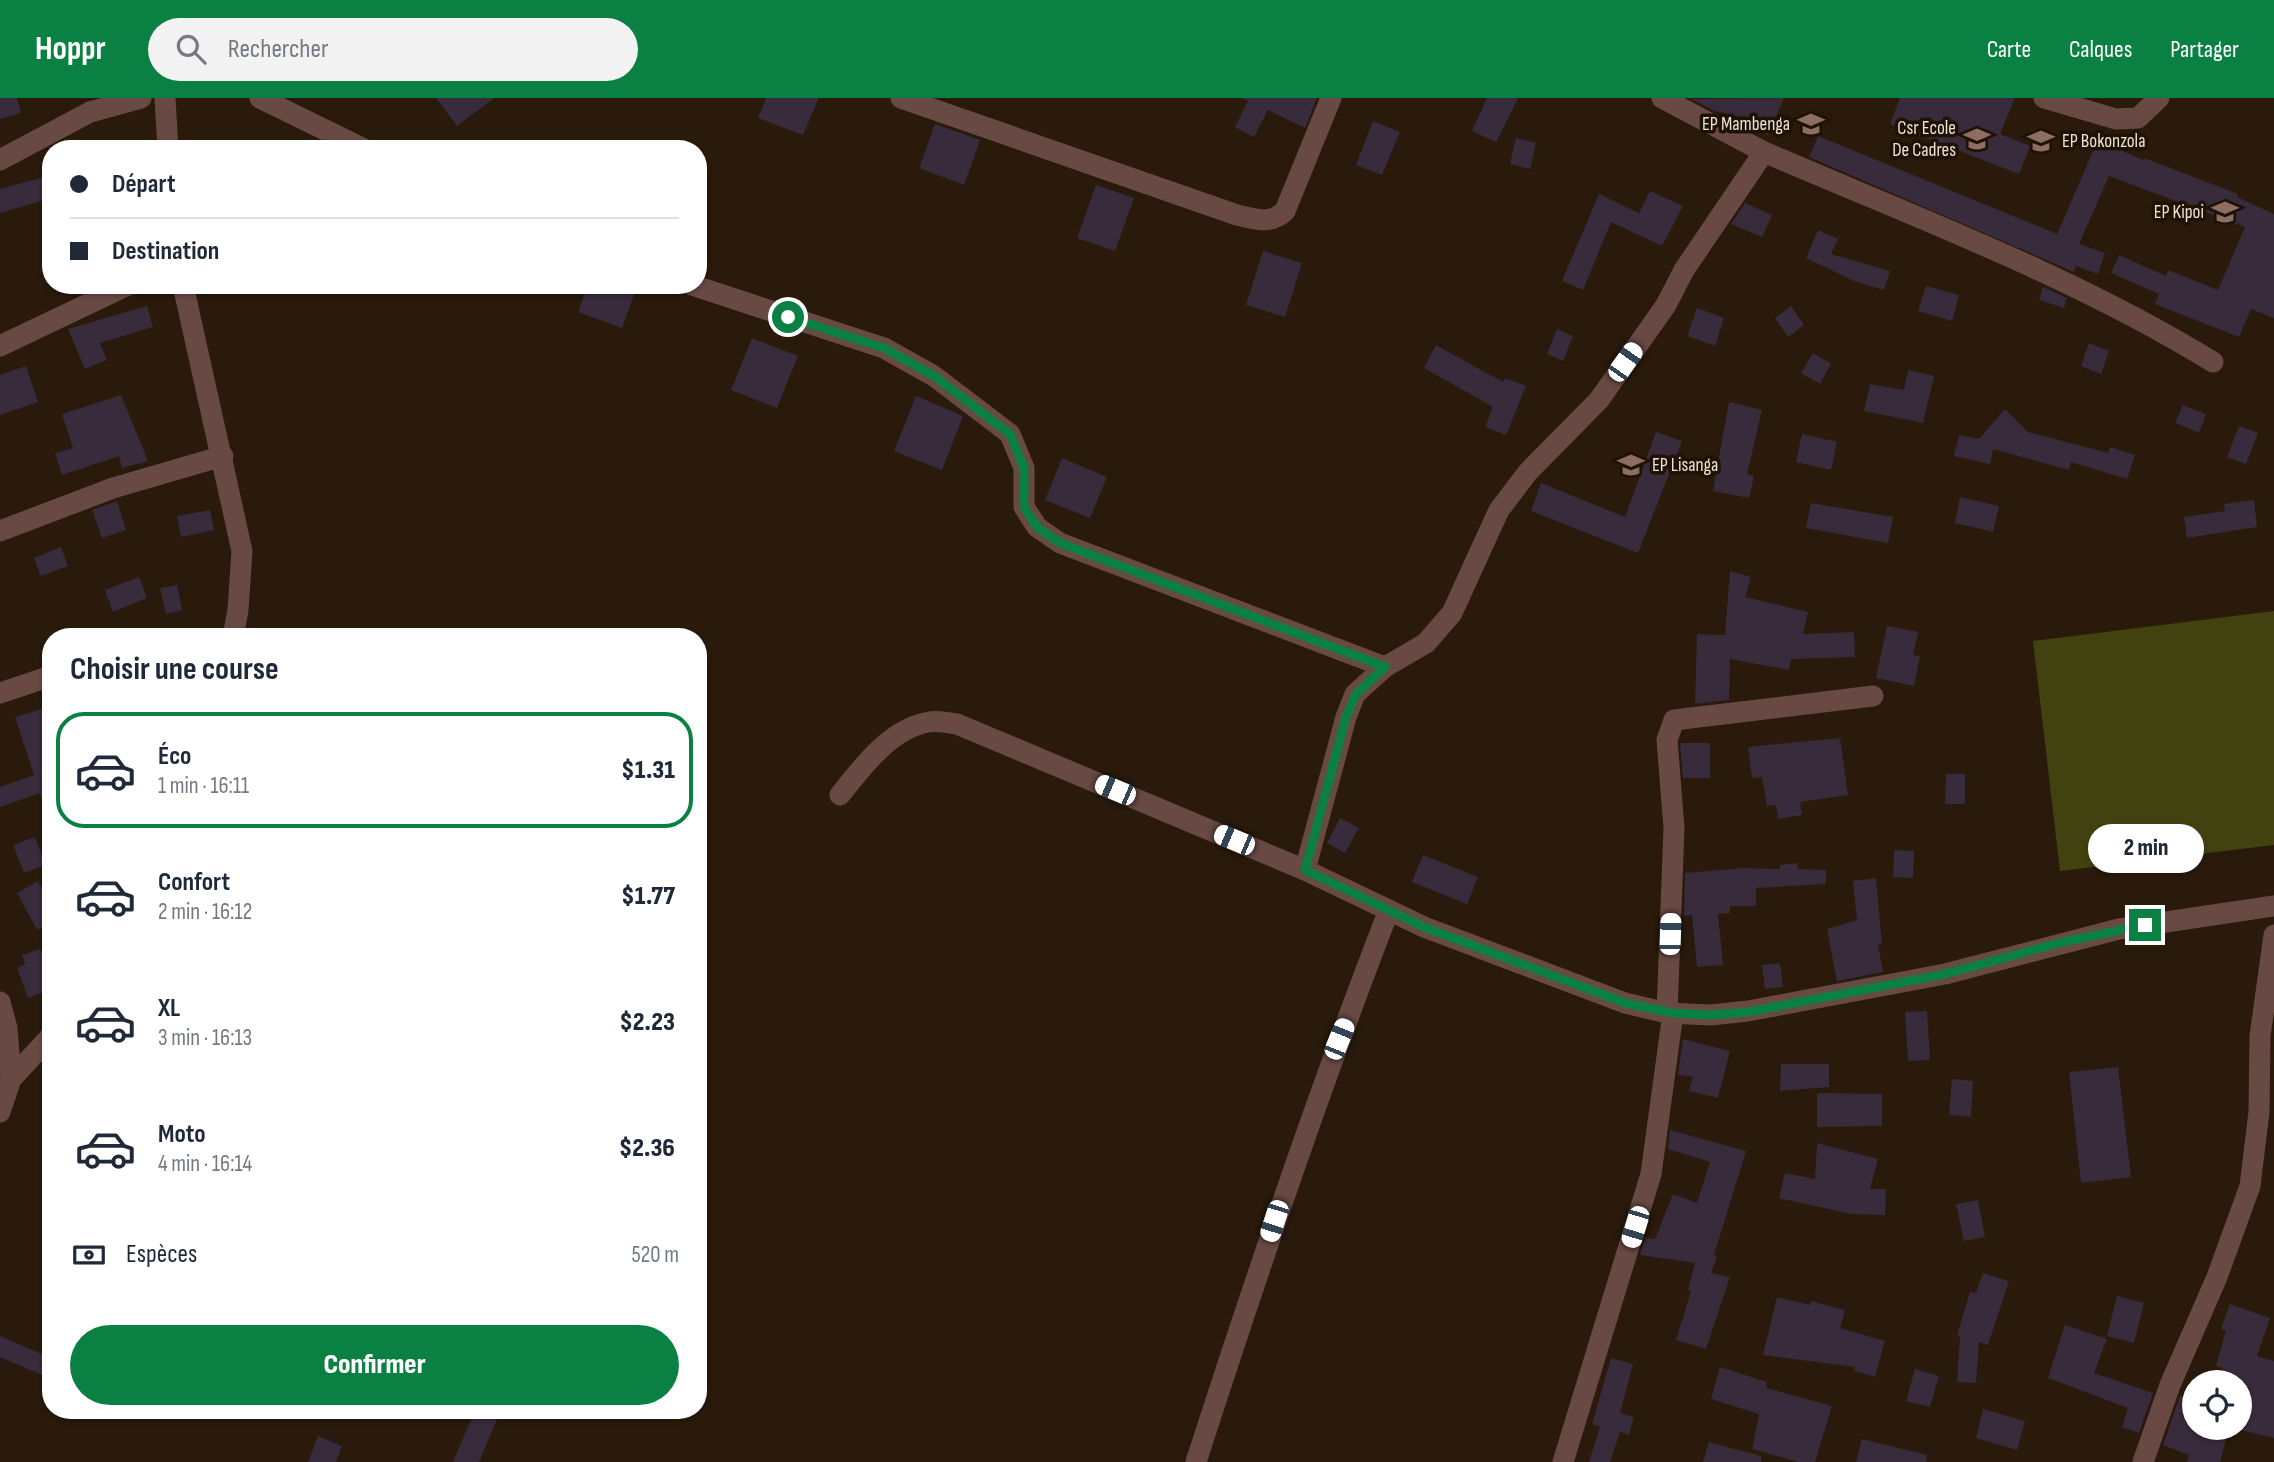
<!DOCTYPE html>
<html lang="fr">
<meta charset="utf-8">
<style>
body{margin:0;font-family:"Sofia Sans Condensed",sans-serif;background:#f2f2f3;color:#1f2937;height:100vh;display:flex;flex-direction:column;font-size:26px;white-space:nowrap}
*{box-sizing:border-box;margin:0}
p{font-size:23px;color:#747a83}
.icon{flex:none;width:38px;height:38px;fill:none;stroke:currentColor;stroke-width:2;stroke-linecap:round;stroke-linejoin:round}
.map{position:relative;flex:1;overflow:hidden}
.drawer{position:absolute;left:42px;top:530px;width:665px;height:791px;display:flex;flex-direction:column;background:#fff;border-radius:28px;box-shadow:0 2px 5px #0004}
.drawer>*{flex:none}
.hud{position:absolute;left:42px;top:42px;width:665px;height:154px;border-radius:28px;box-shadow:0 2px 5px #0004;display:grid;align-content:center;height:154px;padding:0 28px;background:#fff}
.fabs{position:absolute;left:2182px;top:1272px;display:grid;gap:14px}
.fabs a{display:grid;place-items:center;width:70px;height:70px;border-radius:50%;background:#fff;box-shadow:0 2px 5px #0004;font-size:35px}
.end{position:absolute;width:32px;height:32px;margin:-16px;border:9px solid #0b8043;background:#fff;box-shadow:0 0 0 4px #fff}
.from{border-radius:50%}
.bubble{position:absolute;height:49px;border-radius:24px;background:#fff;box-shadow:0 2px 5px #0004;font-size:23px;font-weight:800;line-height:49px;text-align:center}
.car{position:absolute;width:21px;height:42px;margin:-21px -10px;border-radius:9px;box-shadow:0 0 5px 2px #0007;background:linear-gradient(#fff 24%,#345 0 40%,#fff 0 76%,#345 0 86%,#fff 0)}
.hud b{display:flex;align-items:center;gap:24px;height:66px;font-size:26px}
.hud b+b{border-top:2px solid #e0e1e3}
.hud i{width:18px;height:18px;background:#1f2937}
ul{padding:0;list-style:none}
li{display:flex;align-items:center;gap:21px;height:116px;margin:0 14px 10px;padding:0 14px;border:4px solid transparent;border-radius:28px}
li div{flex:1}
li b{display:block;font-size:26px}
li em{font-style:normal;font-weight:800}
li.active{border-color:#0b8043}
li>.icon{width:63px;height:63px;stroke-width:1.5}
h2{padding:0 28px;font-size:32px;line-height:84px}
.pay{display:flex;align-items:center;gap:18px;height:77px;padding:0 28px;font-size:26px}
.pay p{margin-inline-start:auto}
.cta{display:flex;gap:14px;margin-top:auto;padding:14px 28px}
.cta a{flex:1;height:80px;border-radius:42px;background:#0b8043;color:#fff;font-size:28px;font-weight:800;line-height:80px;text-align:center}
header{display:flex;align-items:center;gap:42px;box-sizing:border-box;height:98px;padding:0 35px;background:#0b8043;color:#fff}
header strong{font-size:33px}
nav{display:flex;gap:38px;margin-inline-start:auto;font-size:24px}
.search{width:490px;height:63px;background:#f2f2f3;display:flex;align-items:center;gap:18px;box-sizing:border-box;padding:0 24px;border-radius:38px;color:#747a83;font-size:26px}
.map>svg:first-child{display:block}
</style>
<header>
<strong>Hoppr</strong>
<div class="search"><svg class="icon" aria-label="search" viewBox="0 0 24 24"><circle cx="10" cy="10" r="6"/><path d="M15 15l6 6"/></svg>Rechercher</div>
<nav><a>Carte</a><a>Calques</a><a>Partager</a></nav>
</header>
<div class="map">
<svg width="2274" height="1364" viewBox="0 0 2274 1364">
<rect width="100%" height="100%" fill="#291a0c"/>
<!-- green -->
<path fill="#424210" d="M 2274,513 L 2274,747 L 2060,773 L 2033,543 Z"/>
<!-- building -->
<g fill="#382b3b">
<path d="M 0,0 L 17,0 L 21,15 L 0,21 Z"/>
<path d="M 436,0 L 494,0 L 457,28 Z"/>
<path d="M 766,0 L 819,0 L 803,37 L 758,20 Z"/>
<path d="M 1241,0 L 1317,0 L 1305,30 L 1268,12 L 1254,39 L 1235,29 L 1248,3 Z"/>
<path d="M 1487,0 L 1518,0 L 1496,44 L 1472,33 Z"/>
<path d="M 1784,0 L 1768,37 L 1743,26 L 1746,20 L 1715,13 L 1691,1 Z"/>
<path d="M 1900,0 L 2015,0 L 2000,36 L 2030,48 L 2019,76 L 1890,26 Z"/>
<path d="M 1373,23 L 1400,34 L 1382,77 L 1356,67 Z"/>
<path d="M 935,26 L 980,42 L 964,87 L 919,70 Z"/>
<path d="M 1818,38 L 2057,136 L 2098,42 L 2143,62 L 2144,60 L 2238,96 L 2237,99 L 2274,116 L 2274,220 L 2251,211 L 2239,239 L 2155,206 L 2159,196 L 2111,175 L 2119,157 L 2166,178 L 2168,172 L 2218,192 L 2245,129 L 2109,78 L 2079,146 L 2105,155 L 2098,176 L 2076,168 L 2074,174 L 1809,59 Z"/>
<path d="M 1516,40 L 1536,45 L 1530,71 L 1510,66 Z"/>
<path d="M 51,77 L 51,100 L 0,115 L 0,91 Z"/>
<path d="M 1096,87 L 1134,100 L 1115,153 L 1077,140 Z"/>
<path d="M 1650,93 L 1683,108 L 1662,148 L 1611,124 L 1583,192 L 1562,183 L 1599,96 L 1639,115 Z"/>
<path d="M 1745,105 L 1772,117 L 1762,139 L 1731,126 Z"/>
<path d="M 1818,132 L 1838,141 L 1831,156 L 1890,173 L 1884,192 L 1854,183 L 1806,160 Z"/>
<path d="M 1263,153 L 1302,165 L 1285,219 L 1246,207 Z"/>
<path d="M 588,187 L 617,187 L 635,194 L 622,230 L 578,214 Z"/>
<path d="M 1926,188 L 1959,197 L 1952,223 L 1918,213 Z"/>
<path d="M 2043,189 L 2067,200 L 2064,210 L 2039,202 Z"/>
<path d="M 147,208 L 153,229 L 100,245 L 107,262 L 85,271 L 68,231 Z"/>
<path d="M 1791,208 L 1804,227 L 1788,239 L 1775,220 Z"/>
<path d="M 1697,210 L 1724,220 L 1715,248 L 1687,238 Z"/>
<path d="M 1557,231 L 1573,238 L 1563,263 L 1547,256 Z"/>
<path d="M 752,240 L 798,258 L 777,310 L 731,292 Z"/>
<path d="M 2089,245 L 2109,253 L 2101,276 L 2081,268 Z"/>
<path d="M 1436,247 L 1503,284 L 1505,280 L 1526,288 L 1506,337 L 1485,329 L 1493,309 L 1424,270 Z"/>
<path d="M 1813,255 L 1831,266 L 1820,286 L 1801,275 Z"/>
<path d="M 26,268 L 38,304 L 0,317 L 0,277 Z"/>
<path d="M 1908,272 L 1934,278 L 1923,325 L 1864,313 L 1870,286 L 1904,292 Z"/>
<path d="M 121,297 L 148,363 L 122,370 L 119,358 L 62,377 L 55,355 L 73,350 L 62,316 Z"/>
<path d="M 916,298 L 963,318 L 942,372 L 894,353 Z"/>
<path d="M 1729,304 L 1762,312 L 1747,376 L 1754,378 L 1749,400 L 1713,393 Z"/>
<path d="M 2183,307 L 2206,316 L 2199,335 L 2175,325 Z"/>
<path d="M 2005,311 L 2028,334 L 2108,355 L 2110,349 L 2135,357 L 2127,381 L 2071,364 L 2069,372 L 1993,351 L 1990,366 L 1954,358 L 1959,337 L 1979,341 Z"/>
<path d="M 2239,328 L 2258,335 L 2246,366 L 2227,359 Z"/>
<path d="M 1656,334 L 1682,343 L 1638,455 L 1531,413 L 1541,385 L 1625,419 Z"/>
<path d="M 1802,336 L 1837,344 L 1831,372 L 1796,364 Z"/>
<path d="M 1062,360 L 1107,379 L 1090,420 L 1045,402 Z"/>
<path d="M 1960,399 L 1999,408 L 1993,434 L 1955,425 Z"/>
<path d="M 2254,402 L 2257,429 L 2187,440 L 2184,419 L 2225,413 L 2224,406 Z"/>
<path d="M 117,403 L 126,432 L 102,440 L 92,412 Z"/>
<path d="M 1811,405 L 1893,419 L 1888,445 L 1806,430 Z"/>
<path d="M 210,412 L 214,432 L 181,439 L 177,418 Z"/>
<path d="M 61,449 L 68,468 L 41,478 L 34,460 Z"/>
<path d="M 1730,473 L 1751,479 L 1745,499 L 1808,514 L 1803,536 L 1854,534 L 1855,559 L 1791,561 L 1789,572 L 1730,561 L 1729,602 L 1695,606 L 1697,536 L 1725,537 Z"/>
<path d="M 139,479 L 147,500 L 113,514 L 105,492 Z"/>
<path d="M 177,487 L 182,512 L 166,516 L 160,490 Z"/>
<path d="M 1887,528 L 1918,534 L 1913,557 L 1920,558 L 1914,588 L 1876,580 Z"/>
<path d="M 51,608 L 51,629 L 42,632 L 51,662 L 51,716 L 47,717 L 40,695 L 0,709 L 0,689 L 34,677 L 15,619 Z"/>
<path d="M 1840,640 L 1848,697 L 1800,704 L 1802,717 L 1778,721 L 1776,707 L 1767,708 L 1762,679 L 1752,680 L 1748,649 Z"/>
<path d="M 1680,645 L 1710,645 L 1710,680 L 1683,680 Z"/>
<path d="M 1946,676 L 1965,676 L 1965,706 L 1945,706 Z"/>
<path d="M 1340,720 L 1359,730 L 1345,755 L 1327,745 Z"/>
<path d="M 35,739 L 46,767 L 24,775 L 13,747 Z"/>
<path d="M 1894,752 L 1914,753 L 1913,780 L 1893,779 Z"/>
<path d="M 1423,757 L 1478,779 L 1467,806 L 1412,784 Z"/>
<path d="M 1797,765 L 1798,771 L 1826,772 L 1826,786 L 1756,790 L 1756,808 L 1730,808 L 1730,815 L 1718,816 L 1723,867 L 1697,869 L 1692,817 L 1684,818 L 1685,775 L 1743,770 L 1780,771 L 1780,767 Z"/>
<path d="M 1876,780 L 1882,846 L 1878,847 L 1883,874 L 1837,883 L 1827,831 L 1857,822 L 1853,783 Z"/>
<path d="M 38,783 L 51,806 L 51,824 L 37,832 L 17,795 Z"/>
<path d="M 40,851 L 51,879 L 51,891 L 28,900 L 17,870 L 25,866 L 22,857 Z"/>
<path d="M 1780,865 L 1783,889 L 1765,891 L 1762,867 Z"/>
<path d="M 1927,913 L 1930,962 L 1908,963 L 1905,914 Z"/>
<path d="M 1683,941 L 1730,953 L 1718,1000 L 1689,993 L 1693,979 L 1678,977 Z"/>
<path d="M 1781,966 L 1829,966 L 1829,989 L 1780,993 Z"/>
<path d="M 2118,969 L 2131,1079 L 2081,1085 L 2069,974 Z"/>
<path d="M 1952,981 L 1973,983 L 1971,1019 L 1949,1017 Z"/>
<path d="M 1817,995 L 1882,996 L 1882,1028 L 1817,1029 Z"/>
<path d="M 1670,1032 L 1746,1053 L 1714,1157 L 1717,1158 L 1711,1175 L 1730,1179 L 1706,1251 L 1676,1242 L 1691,1193 L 1688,1192 L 1695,1165 L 1640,1157 L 1645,1140 L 1655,1141 L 1673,1096 L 1697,1105 L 1710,1064 L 1668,1051 Z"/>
<path d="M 1817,1045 L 1878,1061 L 1870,1091 L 1886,1091 L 1885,1117 L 1851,1116 L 1779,1100 L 1785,1075 L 1815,1081 Z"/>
<path d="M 1978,1102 L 1985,1139 L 1964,1143 L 1956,1106 Z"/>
<path d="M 1983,1175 L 2009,1183 L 1988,1247 L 1979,1244 L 1976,1285 L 1957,1284 L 1960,1238 L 1957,1237 L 1970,1194 L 1976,1195 Z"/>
<path d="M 2117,1198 L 2144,1205 L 2134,1245 L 2107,1238 Z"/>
<path d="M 1777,1199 L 1810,1207 L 1811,1203 L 1845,1212 L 1840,1230 L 1885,1243 L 1875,1279 L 1854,1273 L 1855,1269 L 1763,1257 Z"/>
<path d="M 2230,1206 L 2270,1220 L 2257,1258 L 2274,1263 L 2274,1340 L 2240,1332 L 2240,1284 L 2221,1284 L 2223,1270 L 2216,1268 L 2226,1233 L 2221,1231 Z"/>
<path d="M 2065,1227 L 2107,1241 L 2094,1275 L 2153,1295 L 2139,1335 L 2122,1329 L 2128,1310 L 2048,1280 Z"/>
<path d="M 0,1238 L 51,1260 L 51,1281 L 0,1259 Z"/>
<path d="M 1611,1260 L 1633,1266 L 1620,1315 L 1634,1319 L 1629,1337 L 1620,1334 L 1610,1364 L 1589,1364 L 1600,1329 L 1592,1326 Z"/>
<path d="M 1720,1269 L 1767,1284 L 1766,1290 L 1832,1308 L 1815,1364 L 1798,1364 L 1752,1351 L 1759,1316 L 1711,1301 Z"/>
<path d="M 1915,1271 L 1939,1278 L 1930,1309 L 1906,1303 Z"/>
<path d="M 2180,1298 L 2194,1306 L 2194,1330 L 2229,1330 L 2220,1364 L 2187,1364 L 2189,1357 L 2163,1347 Z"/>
<path d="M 1983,1311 L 2025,1323 L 2017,1352 L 1976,1340 Z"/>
<path d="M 475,1312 L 501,1312 L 479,1364 L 453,1364 Z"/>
<path d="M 318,1338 L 342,1348 L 336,1364 L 308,1364 Z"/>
<path d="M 1862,1341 L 1927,1357 L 1926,1364 L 1856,1364 Z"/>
<path d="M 1709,1344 L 1761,1358 L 1761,1364 L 1703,1364 Z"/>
</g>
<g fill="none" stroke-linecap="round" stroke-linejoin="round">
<!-- street -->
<g stroke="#684944" stroke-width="21">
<path d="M 165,0 L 168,51"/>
<path d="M 260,0 L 364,51"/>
<path d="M 901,0 L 1237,117 C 1256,121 1270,127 1285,113 L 1331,0"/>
<path d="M 2044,0 L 2116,21 L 2138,20 L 2159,0"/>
<path d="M 1764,54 C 1915,119 2073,178 2213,264"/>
<path d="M 0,62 L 90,14 L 141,0"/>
<path d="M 183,187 L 242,453 L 238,512 L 233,539"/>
<path d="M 692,187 L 884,250 L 934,278 L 1010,336 L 1024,370 L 1024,409 L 1037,429 L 1060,445 L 1385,569"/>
<path d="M 0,248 L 128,187"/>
<path d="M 0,433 L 113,390 L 223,358"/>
<path d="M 0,595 L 51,578"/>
<path d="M 840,697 C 862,669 891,630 929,624 C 937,622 949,625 957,626 L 1305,772 L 1424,829 L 1625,905 L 1667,915 L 1711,917 L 1748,913 L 1945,876 L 2119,831 L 2274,808"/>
<path d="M 1305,772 L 1346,619 L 1355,596 L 1385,569 L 1426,545 L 1452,515 L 1499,412 L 1528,374 L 1599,302 L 1666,207 L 1684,172 L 1764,54 L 1662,0"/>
<path d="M 0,904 L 7,930 L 11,981 L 0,1014"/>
<path d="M 1667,915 L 1674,730 L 1667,642 L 1674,622 L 1873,598"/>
<path d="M 11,981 L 51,938"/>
<path d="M 1196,1364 C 1256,1178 1318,994 1389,812"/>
<path d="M 1563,1364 L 1651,1076 L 1673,915"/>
<path d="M 2143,1364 L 2170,1287 L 2217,1179 L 2250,1088 L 2259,1014 L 2260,938 L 2274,837"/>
</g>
</g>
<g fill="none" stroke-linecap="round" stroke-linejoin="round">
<!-- route -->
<path stroke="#0b8043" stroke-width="9" d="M 788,219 L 884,250 L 934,278 L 1010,336 L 1024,370 L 1024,409 L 1037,429 L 1060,445 L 1385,569 L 1356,596 L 1346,619 L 1305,772 L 1424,829 L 1625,905 L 1673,915 L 1711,917 L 1748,914 L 1945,876 L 2063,844 L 2145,827"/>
</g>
<!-- icons -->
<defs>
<g id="school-bare" transform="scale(2.1)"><path d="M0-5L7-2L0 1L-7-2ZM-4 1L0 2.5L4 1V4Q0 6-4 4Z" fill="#8d6e63" stroke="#1f1104" stroke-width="2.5" paint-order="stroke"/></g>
</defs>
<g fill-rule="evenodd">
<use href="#school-bare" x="1811" y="26"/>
<use href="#school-bare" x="1977" y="41"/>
<use href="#school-bare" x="2041" y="43"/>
<use href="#school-bare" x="2225" y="114"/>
<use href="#school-bare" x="1631" y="367"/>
</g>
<g text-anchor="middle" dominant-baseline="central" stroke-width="7" stroke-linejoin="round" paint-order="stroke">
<!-- poi labels -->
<g font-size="19" fill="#ebe1d7" stroke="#1f1104" text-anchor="end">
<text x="1790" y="26">EP Mambenga</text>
<text x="1956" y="30">Csr Ecole<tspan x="1956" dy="22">De Cadres</tspan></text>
<text x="2062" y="43" text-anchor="start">EP Bokonzola</text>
<text x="2204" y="114">EP Kipoi</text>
<text x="1652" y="367" text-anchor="start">EP Lisanga</text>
</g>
</g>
</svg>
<div class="fabs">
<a><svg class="icon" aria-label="locate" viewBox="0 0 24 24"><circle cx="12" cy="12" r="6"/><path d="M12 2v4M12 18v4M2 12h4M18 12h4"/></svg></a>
</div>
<i class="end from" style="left:788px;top:219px"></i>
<i class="end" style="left:2145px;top:827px"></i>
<div class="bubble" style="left:2088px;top:726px;width:116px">2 min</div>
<i class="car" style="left:1625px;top:264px;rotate:35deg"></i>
<i class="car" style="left:1115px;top:692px;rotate:293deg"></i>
<i class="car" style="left:1234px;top:742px;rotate:293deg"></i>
<i class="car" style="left:1670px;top:836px;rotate:2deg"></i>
<i class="car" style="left:1339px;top:941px;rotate:22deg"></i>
<i class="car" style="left:1274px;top:1123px;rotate:198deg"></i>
<i class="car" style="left:1635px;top:1129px;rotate:197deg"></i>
<div class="hud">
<b><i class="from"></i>Départ</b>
<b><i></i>Destination</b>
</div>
<section class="drawer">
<h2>Choisir une course</h2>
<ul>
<li class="active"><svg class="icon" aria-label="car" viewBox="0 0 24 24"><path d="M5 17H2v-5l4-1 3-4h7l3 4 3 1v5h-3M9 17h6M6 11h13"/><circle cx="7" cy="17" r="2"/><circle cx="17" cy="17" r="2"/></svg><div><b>Éco</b><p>1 min · 16:11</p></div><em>$1.31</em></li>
<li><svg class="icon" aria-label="car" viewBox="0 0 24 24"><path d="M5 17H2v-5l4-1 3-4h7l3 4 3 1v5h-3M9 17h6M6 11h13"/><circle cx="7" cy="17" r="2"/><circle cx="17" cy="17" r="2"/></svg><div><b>Confort</b><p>2 min · 16:12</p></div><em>$1.77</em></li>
<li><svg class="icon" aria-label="car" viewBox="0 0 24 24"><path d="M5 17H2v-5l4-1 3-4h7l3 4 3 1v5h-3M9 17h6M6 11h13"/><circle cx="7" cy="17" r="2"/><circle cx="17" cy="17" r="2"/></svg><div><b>XL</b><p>3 min · 16:13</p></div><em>$2.23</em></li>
<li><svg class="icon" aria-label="car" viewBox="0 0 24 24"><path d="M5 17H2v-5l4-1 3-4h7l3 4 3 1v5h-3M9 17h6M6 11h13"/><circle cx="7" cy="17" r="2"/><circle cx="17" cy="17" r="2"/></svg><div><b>Moto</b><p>4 min · 16:14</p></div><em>$2.36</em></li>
</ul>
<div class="pay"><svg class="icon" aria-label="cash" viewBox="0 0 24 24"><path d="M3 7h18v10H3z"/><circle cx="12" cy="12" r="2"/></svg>Espèces<p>520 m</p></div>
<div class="cta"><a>Confirmer</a></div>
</section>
</div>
